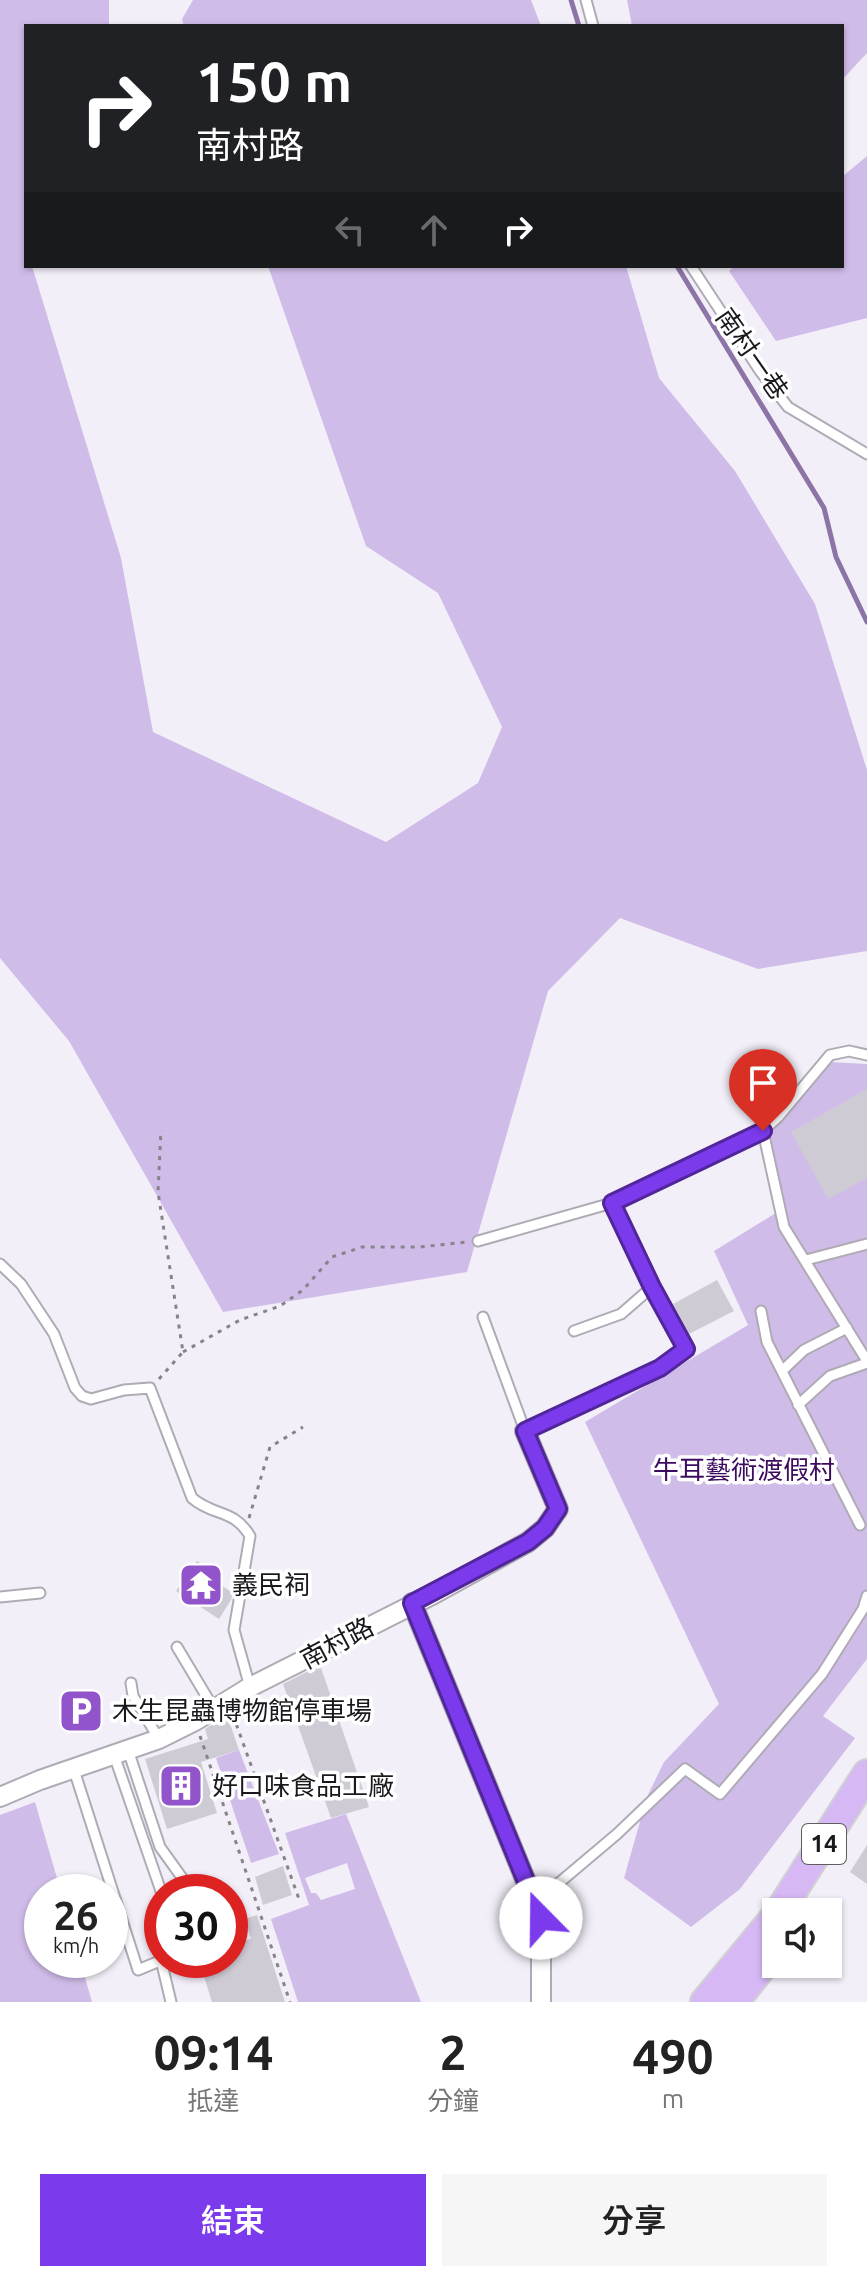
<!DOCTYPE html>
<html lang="zh-TW">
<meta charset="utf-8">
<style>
body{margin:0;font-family:Ubuntu,"Noto Sans TC",sans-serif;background:#f6f6f6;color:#222;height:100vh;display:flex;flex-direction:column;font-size:30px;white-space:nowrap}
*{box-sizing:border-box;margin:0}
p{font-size:26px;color:#767676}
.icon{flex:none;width:44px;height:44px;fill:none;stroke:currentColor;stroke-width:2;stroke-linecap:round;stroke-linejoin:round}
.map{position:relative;height:2002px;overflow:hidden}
.panel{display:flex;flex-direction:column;background:#fff;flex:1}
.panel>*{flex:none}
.hud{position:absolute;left:24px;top:24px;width:820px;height:244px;border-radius:0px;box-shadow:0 2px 6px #0004;background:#202124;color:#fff;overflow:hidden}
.controls{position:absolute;left:762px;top:1898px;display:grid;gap:16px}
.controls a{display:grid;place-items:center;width:80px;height:80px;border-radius:0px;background:#fff;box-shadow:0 2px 6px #0004;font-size:40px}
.speed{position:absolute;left:24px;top:1874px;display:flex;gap:16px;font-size:40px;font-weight:700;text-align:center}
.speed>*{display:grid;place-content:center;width:104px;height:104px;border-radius:50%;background:#fff;box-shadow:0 2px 6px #0004;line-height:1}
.speed small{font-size:20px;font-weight:400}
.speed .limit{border:12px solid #d22;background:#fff;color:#111}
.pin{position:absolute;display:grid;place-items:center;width:68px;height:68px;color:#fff;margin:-82px -34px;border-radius:50% 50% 50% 0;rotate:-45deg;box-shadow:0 0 8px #0007}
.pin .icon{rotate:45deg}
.me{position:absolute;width:88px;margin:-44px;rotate:338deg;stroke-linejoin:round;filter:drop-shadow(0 0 6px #0008)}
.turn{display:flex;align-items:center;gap:28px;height:168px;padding:0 40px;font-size:36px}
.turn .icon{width:104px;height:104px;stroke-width:2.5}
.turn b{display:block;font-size:56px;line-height:68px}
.lanes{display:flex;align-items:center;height:76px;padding:0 40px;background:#0003;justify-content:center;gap:40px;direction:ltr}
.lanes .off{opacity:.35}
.eta{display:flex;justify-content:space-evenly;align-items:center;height:136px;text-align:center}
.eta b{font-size:48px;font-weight:600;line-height:56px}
.button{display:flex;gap:16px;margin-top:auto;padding:16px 40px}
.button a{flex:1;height:92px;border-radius:0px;background:#7c3aed;color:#fff;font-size:32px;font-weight:600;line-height:92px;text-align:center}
.button a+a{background:#f6f6f6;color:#222}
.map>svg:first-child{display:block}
</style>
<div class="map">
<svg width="867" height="2002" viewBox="0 0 867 2002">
<rect width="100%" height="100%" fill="#f3eff9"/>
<path fill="#d0bce9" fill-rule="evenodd" d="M0,0H109V26H26V266H32L121,558L153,732L386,842L478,783L502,727L438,593L366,546L268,266H626L659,378L735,471L815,604L867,770V951L758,969L620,918L548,991L467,1272L223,1312L69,1041L0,958Z
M193,0H531L541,26H184L182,19Z
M627,0H867V53L842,80V26H632Z
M867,156V318L776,341L729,271L734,266H842V177Z
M829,1062L867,1064V1659L823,1716L855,1738L740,1889L691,1927L624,1878L647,1797L664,1762L719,1704L585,1422L748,1325L714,1251L784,1208L769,1136Z
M239,1750L279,1854L251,1863L216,1758Z
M35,1802L61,1892H42V1960H80L92,2002H0V1815Z
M346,1814L421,2002H298L271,1919L309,1905L285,1833ZM347,1863L355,1889L321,1900L316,1893H311L305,1878Z"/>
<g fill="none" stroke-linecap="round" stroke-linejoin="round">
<path stroke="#8c74a7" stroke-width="5" d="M571,0L579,26
M677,266L824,508L836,557L867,622"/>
</g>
<path fill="#cfcbd5" d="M867,1089V1178L828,1199L791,1132Z
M717,1280L734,1311L689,1334L673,1304Z
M197,1561L217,1574L213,1580L233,1593L231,1600L219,1619L176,1591Z
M320,1665L369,1807L331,1818L283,1684Z
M227,1715L239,1750L201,1762L217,1813L167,1829L145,1759L208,1739L205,1729Z
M867,1845V1884L850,1872Z
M283,1866L292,1895L263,1905L255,1877Z
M257,1915L285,2002H212L201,1967L220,1960H230V1945L251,1939L245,1919Z"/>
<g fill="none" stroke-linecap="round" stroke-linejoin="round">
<g stroke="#afabb5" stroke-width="13">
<path id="lane" d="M586,0L593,26
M691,266L760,371L788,407L867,454
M763,1131L784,1227L867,1361
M478,1241L612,1203L701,1161L763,1131L778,1117L830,1055L849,1051L867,1055
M806,1260L867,1244
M0,1264L21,1284L54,1334L75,1388L82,1396L91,1399L124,1390L150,1388L192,1498C214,1517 233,1508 250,1536L234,1630L250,1687
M761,1311L767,1342L860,1525
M483,1317L525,1431L660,1368L686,1349L652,1287L612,1203
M574,1331L621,1314L652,1287
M783,1370L804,1350L847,1328
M798,1405L830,1376L867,1363
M0,1597L40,1593
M177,1647L214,1709
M131,1683L133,1696L159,1739
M128,1750L160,1847L188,1886
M114,1755L162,1894
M74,1770L138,1970L162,1960
M542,1915L547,1893L617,1834L685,1769L720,1794L822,1674L863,1609L867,1596
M161,1960L171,2002"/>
</g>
<g stroke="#afabb5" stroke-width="22">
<path id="street" d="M412,1603L541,1918V2002
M0,1797L40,1780L159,1739L195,1721L250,1687L430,1596L528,1542L545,1528L558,1509L525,1431"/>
</g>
<g stroke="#d1d1d2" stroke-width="32">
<path id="primary" d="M779,1912L867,1774
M705,2002L776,1916
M734,2002L776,1949"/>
</g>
<path stroke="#86838a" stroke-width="3" stroke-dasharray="4 6" stroke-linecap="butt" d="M183,1352L240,1320L280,1306L303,1290L332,1257L362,1247H420L467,1242
M159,1379L183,1352L158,1192L161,1130
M249,1518L270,1447L303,1427
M233,1715L299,1899
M200,1736L290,2002"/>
<use href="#lane" stroke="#fff" stroke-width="9"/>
<use href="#street" stroke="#fff" stroke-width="18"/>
<use href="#primary" stroke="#d6b8f4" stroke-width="28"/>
</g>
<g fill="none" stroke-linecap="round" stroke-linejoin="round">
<g stroke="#51269a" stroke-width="20">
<path id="route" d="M541,1918L412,1603L528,1542L545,1528L558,1509L525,1431L660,1368L686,1349L652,1287L612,1203L763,1131"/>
</g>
<use href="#route" stroke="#7c3aed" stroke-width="14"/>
</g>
<defs>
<g id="temple-square" transform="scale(2.3)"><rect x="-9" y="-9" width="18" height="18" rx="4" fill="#9254ca" stroke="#fff"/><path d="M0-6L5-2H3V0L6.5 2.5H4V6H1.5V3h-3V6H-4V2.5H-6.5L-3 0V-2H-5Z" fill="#fff"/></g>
<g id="parking-square" transform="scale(2.3)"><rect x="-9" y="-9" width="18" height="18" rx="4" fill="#9254ca" stroke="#fff"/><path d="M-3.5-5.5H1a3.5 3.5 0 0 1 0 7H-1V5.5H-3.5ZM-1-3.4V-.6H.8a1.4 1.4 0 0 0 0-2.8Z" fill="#fff"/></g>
<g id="building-square" transform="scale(2.3)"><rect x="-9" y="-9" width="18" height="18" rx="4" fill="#9254ca" stroke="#fff"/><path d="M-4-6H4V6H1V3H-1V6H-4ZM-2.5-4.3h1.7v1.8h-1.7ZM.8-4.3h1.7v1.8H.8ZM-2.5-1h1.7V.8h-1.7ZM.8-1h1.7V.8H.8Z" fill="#fff"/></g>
</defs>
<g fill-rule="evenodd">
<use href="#temple-square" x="201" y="1585"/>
<use href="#parking-square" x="81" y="1711"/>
<use href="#building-square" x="181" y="1786"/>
</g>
<g text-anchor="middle" stroke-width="7" stroke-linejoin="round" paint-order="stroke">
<rect fill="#fff" stroke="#5f5d60" stroke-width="2" x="802" y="1824" width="44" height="40" rx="6"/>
<g font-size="24" font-weight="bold" fill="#1a181c">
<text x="824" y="1852">14</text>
</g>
<g font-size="26" fill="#1a181c" stroke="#fff">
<text transform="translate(752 354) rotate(55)" y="9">南村一巷</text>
<text transform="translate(337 1643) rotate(-28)" y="9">南村路</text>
</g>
<g font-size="26" fill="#3c0a5f" stroke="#fff">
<text x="744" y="1479">牛耳藝術渡假村</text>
</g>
<g font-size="26" fill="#1a181c" stroke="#fff" text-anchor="start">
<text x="232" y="1594">義民祠</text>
<text x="112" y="1720">木生昆蟲博物館停車場</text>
<text x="212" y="1795">好口味食品工廠</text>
</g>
</g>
</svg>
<div class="controls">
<a><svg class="icon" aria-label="sound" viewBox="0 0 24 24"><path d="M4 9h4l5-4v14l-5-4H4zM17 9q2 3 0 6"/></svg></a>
</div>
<div class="speed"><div>26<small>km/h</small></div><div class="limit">30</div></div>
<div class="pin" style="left:763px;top:1131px;background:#d93025"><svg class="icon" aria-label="arrive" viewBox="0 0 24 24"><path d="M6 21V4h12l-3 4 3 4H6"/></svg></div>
<svg class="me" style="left:541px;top:1918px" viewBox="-20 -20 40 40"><circle r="19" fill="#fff"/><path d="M0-13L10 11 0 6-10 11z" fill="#7c3aed"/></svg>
<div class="hud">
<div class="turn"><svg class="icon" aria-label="right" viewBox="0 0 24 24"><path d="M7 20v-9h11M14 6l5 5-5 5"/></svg><div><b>150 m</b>南村路</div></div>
<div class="lanes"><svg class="icon off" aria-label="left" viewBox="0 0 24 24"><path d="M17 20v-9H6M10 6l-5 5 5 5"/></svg><svg class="icon off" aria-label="ahead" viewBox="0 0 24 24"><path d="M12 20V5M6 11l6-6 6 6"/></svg><svg class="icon" aria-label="right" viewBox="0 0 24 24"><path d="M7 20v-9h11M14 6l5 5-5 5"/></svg></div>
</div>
</div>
<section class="panel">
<div class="eta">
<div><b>09:14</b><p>抵達</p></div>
<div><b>2</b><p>分鐘</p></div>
<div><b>490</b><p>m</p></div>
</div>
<div class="button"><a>結束</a><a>分享</a></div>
</section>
